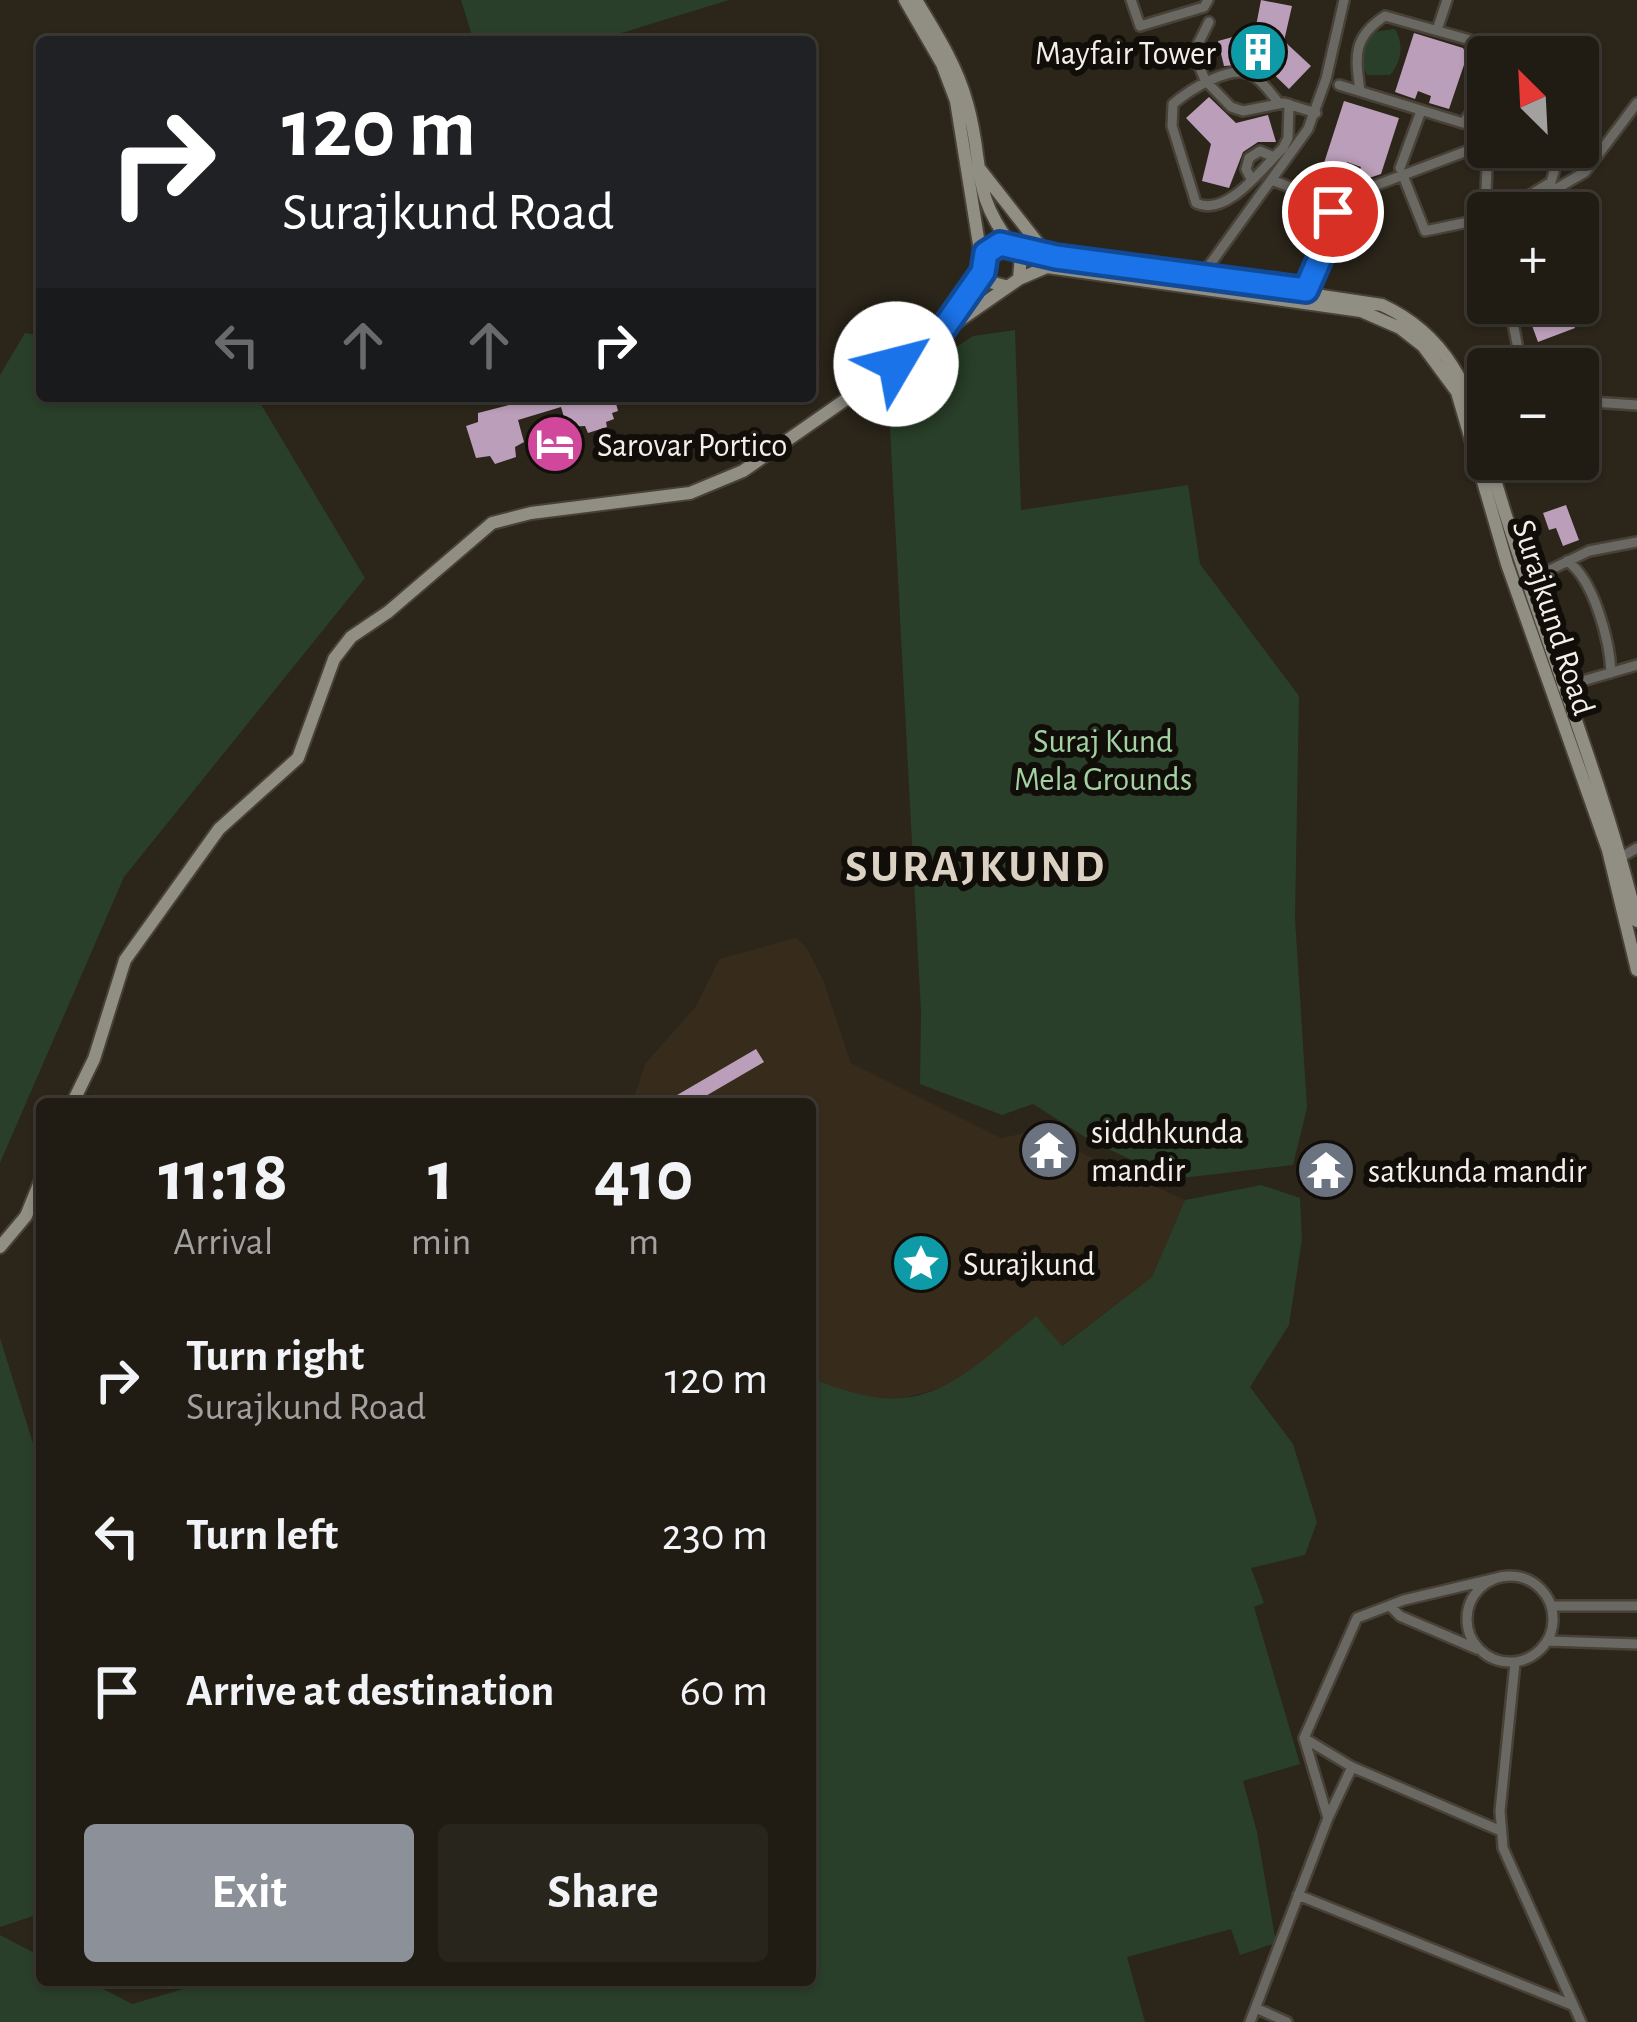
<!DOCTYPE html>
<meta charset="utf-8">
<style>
body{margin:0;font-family:"Alegreya Sans",sans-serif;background:#28251d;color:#f1f3f6;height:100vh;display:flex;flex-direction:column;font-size:45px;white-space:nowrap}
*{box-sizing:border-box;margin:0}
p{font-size:39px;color:#a2a1a0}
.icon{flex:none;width:66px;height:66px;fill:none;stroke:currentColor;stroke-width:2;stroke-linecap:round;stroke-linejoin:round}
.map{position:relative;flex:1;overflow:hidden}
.panel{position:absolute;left:36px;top:1098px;width:780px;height:888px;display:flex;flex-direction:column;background:#201c14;border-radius:12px;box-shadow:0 3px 9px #0004,0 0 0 3px #3d3a34}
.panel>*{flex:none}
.banner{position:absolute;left:36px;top:36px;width:780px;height:366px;border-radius:12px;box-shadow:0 3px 9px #0004,0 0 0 3px #3d3a34;background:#202124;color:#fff;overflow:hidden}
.needle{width:78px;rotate:336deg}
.tools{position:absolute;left:1467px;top:36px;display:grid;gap:24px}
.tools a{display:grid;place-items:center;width:132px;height:132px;border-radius:12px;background:#201c14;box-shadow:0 3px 9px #0004,0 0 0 3px #3d3a34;font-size:60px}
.pin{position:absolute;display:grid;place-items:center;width:102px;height:102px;color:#fff;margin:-51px;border:6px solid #fff;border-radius:50%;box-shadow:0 3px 12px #0007}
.me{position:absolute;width:132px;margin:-66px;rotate:53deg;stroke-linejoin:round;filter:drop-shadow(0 0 9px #0008)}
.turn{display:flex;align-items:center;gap:42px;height:252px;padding:0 48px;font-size:54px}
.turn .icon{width:156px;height:156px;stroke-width:2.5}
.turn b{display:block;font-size:84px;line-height:102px}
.lanes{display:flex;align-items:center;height:114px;padding:0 48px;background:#0003;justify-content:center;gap:60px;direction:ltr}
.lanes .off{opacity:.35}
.eta{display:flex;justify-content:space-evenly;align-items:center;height:204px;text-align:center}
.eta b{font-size:72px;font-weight:600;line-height:84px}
.primary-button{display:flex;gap:24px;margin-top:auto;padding:24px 48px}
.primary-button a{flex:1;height:138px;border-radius:12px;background:#8c9099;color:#fff;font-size:48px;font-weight:600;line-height:138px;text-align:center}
.primary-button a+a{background:#28251d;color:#f1f3f6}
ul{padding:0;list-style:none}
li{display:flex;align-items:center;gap:36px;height:156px;padding:0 48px}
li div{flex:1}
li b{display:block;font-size:45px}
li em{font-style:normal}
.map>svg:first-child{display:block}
</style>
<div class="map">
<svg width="1637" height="2022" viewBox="0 0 1637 2022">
<rect width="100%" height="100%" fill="#2b251a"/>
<path fill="#372c1c" d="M796,938L806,947L824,982L851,1063L1001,1138L1034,1131L1185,1200L1152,1277L1061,1346L1035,1317L956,1384L900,1399L855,1398L810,1377V1104H632L645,1064L696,1006L719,959Z"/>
<path fill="#293f29" d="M461,0H729L592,42H474Z
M1395,29C1404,44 1402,61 1390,75H1367L1357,53L1372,32Z
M1015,330L1021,510L1188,485L1200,564L1299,696L1295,918L1307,1108L1293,1165L1173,1179L1093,1142L1033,1104L1002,1115L920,1084L921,1012L888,391L973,336Z
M25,333L42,336V396H256L365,578L124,877L0,1163V375Z
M1261,1185L1300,1198L1302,1239L1289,1325L1250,1387L1293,1444L1317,1522L1305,1555L1251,1568L1264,1603L1254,1607L1300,1764L1243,1781L1257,1832L1276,1943L1240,1955L1231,1929L1127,1957L1145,2022H0V1935L42,1957V1980H86L132,2004L187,1988L185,1980H810V1377C919,1426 954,1385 1036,1316L1062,1346L1152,1277L1185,1200Z
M0,1338L42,1472V1913L0,1927Z"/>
<path fill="#bb9eba" d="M1261,0L1292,6L1284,41L1311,66L1289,89L1262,63L1224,66L1218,41L1255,31Z
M1414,33L1463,48L1467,56L1449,109L1429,103L1431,96L1418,91L1415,99L1395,92Z
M1209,97L1236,123L1268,115L1276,142H1258L1243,152L1229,188L1202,181L1211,144L1186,118Z
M1344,101L1399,118L1381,174L1369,178L1358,175L1361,167L1347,162L1345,170L1324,163Z
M1541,303H1566L1575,328L1538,342L1526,309Z
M510,396H614L618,411L612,413L614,419L606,422L607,427L588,433L585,426L567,427L561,407L518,420L524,442L515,447L516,457L495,464L490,456L476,458L466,426L478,422V413L513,404Z
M1566,505L1579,540L1563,546L1556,528L1549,530L1543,513Z
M756,1049L764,1062L692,1104H675L672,1098Z"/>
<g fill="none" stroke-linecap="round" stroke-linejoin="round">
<g stroke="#474137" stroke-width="14">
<path id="street" d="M1131,0L1140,26L1204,7L1208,0
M1209,22L1196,48L1198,63L1205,80L1231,107L1243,111L1284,103L1316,113
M1437,30L1447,0
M1339,85L1463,123C1482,102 1483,64 1470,40L1385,16C1353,37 1355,55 1360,91
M1279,103C1271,94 1262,80 1252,75C1231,63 1188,91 1173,104L1172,126L1196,203C1227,218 1263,167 1283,148L1288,138L1289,104
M1487,143C1489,169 1483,191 1488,216
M1400,168L1421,111
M1404,178L1425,231L1488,218
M1251,179L1246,169L1249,158L1260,151L1274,157
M1272,180L1320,199L1345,197L1488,143
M1501,213L1551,182L1554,172L1547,147
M1515,213L1585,172L1637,103
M1198,281L1308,129L1326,79L1344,0
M1306,290L1331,235L1333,212
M1509,303L1522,369
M1578,401L1637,405
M1567,561C1594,579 1610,642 1611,673
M1525,582L1589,551L1637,542
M1562,687L1637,665
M1616,860L1637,848
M1467 1619a43 43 0 1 1 86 0a43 43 0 1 1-86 0Z
M1501,1577L1404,1600L1357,1618L1304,1738L1352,1767L1501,1831
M1552,1606H1637
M1391,1607L1400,1616L1477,1649
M1548,1641L1637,1644
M1515,1663L1500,1811L1503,1848L1581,2022
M1304,1738L1328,1818
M1298,1895L1572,2005
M1256,2008L1287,2022
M1250,2022L1328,1818L1352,1767"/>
</g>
<g stroke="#474137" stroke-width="16">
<path id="secondary" d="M905,0L942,64L956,101L982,263
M916,0C936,33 957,66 967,103C985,165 969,190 1012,246
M979,168L1048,256
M1017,250L1382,305C1447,335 1470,389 1488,454
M1019,279L1047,267L1361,311L1400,328L1423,346L1457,392L1507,564L1608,850L1637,970
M949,322L983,272
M1489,459C1533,615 1599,764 1637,921
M72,1104L94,1059L125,960L219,829L298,758L334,659L351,637L388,612L492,523L531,513L690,493L743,471L1019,279L1021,255L1013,247L999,245L986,253L982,264L990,282L1005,286
M0,1247L26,1216L42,1177"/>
</g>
<use href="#street" stroke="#6a6862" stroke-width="9"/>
<use href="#secondary" stroke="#918e84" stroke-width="12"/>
</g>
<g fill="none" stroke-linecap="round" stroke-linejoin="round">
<g stroke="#114b97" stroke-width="30">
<path id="route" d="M896,364L941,332L983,272L986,253L1000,244L1056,257L1306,290L1330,235L1333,212"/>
</g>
<use href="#route" stroke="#1a73e8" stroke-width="21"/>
</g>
<defs>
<g id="building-disc" transform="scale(3)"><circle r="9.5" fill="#0f9aa8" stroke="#110e09"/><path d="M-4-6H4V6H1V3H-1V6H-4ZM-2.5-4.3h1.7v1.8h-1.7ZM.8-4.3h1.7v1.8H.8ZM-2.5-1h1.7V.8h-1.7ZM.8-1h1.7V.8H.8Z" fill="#fff"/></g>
<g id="hotel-disc" transform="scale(3)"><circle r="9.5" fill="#d1479c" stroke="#110e09"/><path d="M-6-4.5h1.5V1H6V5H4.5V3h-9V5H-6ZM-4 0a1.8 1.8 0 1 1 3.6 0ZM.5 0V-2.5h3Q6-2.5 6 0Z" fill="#fff"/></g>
<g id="temple-disc" transform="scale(3)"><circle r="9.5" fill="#6b7280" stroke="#110e09"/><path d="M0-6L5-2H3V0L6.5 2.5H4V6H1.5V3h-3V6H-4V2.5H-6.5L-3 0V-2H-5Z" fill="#fff"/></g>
<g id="sight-disc" transform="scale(3)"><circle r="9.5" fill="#0f9aa8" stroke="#110e09"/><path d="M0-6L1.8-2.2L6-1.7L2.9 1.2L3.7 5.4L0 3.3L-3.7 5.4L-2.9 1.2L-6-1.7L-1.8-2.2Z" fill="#fff"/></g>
</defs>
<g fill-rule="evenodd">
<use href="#building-disc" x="1258" y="52"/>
<use href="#hotel-disc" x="555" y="444"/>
<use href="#temple-disc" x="1049" y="1150"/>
<use href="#temple-disc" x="1326" y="1170"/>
<use href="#sight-disc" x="921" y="1263"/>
</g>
<g text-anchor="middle" stroke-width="12" stroke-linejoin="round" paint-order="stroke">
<g font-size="33" fill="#f4efe8" stroke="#110e09" text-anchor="start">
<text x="1216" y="64" text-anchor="end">Mayfair Tower</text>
<text x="597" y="456">Sarovar Portico</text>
<text x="1091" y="1143">siddhkunda<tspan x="1091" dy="38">mandir</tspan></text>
<text x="1368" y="1182">satkunda mandir</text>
<text x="963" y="1275">Surajkund</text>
</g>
<g font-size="33" fill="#f4efe8" stroke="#110e09">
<text transform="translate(1555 617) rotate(72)" y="12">Surajkund Road</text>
</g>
<g font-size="33" fill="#a3d1a2" stroke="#110e09">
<text x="1103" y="752">Suraj Kund<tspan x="1103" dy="38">Mela Grounds</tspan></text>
</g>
<g font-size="45" font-weight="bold" letter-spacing="3" fill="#dbd2c4" stroke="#110e09">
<text x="976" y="881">SURAJKUND</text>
</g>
</g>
</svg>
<div class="tools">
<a><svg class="needle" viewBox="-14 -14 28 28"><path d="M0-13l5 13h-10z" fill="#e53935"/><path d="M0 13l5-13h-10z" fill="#a2a1a0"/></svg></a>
<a>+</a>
<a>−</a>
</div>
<div class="pin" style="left:1333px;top:212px;background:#d93025"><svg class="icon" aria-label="arrive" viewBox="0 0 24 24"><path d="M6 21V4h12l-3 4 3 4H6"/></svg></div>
<svg class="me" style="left:896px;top:364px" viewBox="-20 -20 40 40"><circle r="19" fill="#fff"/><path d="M0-13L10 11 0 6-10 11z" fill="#1a73e8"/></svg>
<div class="banner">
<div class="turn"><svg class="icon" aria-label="right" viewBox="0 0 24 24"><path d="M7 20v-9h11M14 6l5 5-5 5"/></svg><div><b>120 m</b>Surajkund Road</div></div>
<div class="lanes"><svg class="icon off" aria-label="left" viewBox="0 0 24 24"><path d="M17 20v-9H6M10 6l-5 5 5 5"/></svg><svg class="icon off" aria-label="ahead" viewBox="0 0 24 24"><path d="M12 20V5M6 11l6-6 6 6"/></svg><svg class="icon off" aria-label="ahead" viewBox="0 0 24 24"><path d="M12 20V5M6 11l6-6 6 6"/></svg><svg class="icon" aria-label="right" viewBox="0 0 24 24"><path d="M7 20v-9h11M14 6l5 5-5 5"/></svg></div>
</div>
<section class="panel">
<div class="eta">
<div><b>11:18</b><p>Arrival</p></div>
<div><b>1</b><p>min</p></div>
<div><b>410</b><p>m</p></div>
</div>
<ul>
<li><svg class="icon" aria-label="right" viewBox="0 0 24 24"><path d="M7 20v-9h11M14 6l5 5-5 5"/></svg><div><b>Turn right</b><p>Surajkund Road</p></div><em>120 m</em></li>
<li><svg class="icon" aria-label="left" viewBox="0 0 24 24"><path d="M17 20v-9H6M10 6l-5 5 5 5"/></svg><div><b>Turn left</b></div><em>230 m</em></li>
<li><svg class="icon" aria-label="arrive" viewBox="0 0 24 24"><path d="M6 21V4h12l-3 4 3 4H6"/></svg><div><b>Arrive at destination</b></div><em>60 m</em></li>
</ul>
<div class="primary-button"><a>Exit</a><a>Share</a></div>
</section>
</div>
